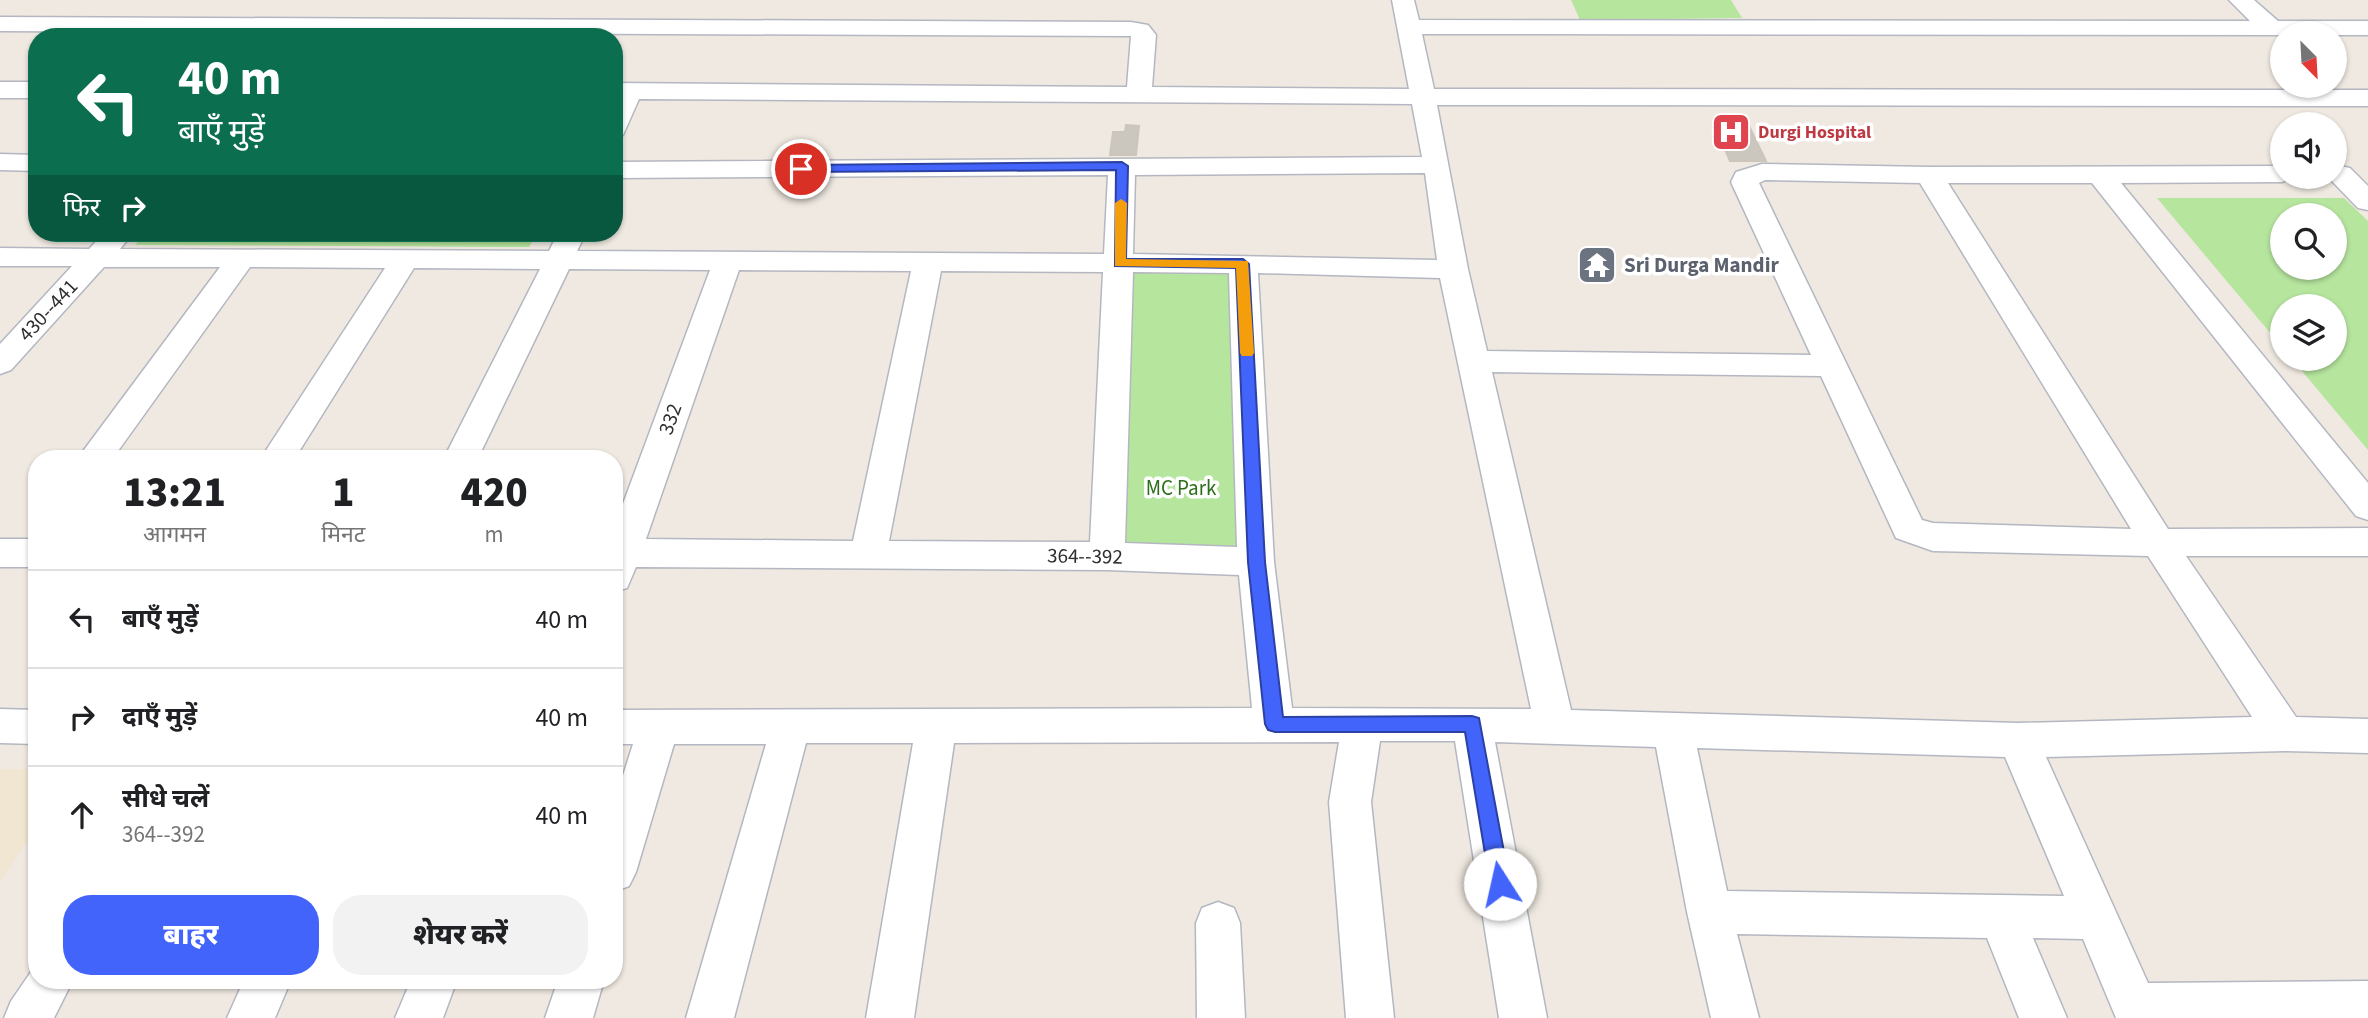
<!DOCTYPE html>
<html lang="hi">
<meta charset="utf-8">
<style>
body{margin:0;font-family:"Source Sans 3","Noto Sans Devanagari",sans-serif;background:#f2f2f2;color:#202124;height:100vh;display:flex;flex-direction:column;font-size:26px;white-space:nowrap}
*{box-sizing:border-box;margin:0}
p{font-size:23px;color:#757577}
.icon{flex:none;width:38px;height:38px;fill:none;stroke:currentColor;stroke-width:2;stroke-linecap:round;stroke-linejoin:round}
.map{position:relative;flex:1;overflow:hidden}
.panel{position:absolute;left:28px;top:450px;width:595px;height:539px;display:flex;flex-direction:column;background:#fff;border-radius:28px;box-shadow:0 2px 5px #0004}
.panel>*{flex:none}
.banner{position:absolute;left:28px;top:28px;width:595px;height:214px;border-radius:28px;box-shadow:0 2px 5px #0004;background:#0b6e4f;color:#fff;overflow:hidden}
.needle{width:46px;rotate:156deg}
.controls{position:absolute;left:2270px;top:21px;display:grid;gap:14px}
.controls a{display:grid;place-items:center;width:77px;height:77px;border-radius:50%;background:#fff;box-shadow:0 2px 5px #0004;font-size:35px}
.pin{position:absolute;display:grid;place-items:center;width:60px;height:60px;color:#fff;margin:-30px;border:4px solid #fff;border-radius:50%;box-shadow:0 2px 7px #0007}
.me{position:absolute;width:77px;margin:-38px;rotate:350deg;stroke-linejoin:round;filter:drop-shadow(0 0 5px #0008)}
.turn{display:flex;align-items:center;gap:24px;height:147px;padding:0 35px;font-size:32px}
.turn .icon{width:91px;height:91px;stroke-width:2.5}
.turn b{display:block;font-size:49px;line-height:60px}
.then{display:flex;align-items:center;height:66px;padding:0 35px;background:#0003;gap:14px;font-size:26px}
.eta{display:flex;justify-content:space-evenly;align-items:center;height:119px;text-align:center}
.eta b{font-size:42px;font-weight:800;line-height:49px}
.cta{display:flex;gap:14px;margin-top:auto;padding:14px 35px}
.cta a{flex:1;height:80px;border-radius:28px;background:#4264fb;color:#fff;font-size:28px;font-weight:800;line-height:80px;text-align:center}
.cta a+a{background:#f2f2f2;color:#202124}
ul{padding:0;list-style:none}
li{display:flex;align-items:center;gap:21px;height:98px;padding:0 35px;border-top:2px solid #e0e0e0}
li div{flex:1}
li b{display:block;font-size:26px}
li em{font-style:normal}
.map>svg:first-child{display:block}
</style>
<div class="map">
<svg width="2368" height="1018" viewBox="0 0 2368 1018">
<rect width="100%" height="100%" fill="#efe9e1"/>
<path fill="#f0e6d1" d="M0,769H37V825L0,883Z"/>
<path fill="#b6e59e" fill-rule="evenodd" d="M1571,0H1731L1742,18L1580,20Z
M2157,198H2344L2368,221V450L2292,359H2334V306H2282V347ZM2282,215H2334V268H2282Z
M146,233H537L529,247L135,245Z
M1129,270L1232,274L1241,548L1119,547Z"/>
<path fill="#cbc7bf" stroke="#cbc5ba" stroke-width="2" d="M1126,125L1139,126L1136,155H1110L1113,132H1125Z
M1715,126H1749L1766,161H1730Z"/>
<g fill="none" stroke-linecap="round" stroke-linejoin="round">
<g stroke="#b4b7c1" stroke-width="3">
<path id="minor" d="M1392,0H1414L1419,20L2250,21L2229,0H2254L2278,21H2368V35L1422,34L1434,89L2368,90V106L1437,105L1468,269L1487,351L1811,355L1731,182L1736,172L1762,164L1929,167L2282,166V177H2294L2282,182L2121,183L2368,483V520L2356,516L2092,183H1948L2168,529L2368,528V556H2186L2296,717L2368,719V753L2285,751L2046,757L2148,983L2368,981V1018H2116L2083,939L2033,938L2067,1018H2019L1987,938L1737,934L1759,1018H1711L1687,912L1656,747L1495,742L1547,1018H1499L1455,741H1380L1371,802L1394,1018H1346L1329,802L1339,742L954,743L914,1018H866L913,743H806L734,1018H686L766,744H674L636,872L629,886L614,892V804L633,744H614V710L1252,708L1239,575L1107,570L636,567L627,588L614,592V528L710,270L569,269L478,458H444L540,269L414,268L295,458H261L385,268L250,267L113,458H78L220,267H104L11,370L0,374V344L72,266H0V248L89,249L104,233H133L120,249L549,251L558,233H586L577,251L1104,254L1108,175L614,178V162L1422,157L1412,104L639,99L623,135L614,137V83L1127,87L1131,36L0,31V17L1131,22L1148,25L1156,35L1152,87L1409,89ZM1425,173L1437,260L1133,254L1135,175ZM1765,180L1920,183L2131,529L1933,523L1922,520L1759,183ZM739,270L911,271L853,541L646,539ZM941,271L1103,272L1090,542L889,541ZM1133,272L1229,273L1237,547L1125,543ZM1258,273L1440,278L1531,709L1292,708L1274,562ZM1492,372L1821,376L1896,538L1933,551L2148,556L2252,717L2018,723L1571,710ZM1697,748L2005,757L2064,896L1727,891Z
M0,82H37V98H0Z
M0,154L37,155V171L0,170Z
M2340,166L2350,168L2368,186V210L2358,208L2328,177H2334V167Z
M0,539H37V567H0Z
M0,709L37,710V744L0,743Z
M1218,902L1234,908L1240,923L1245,1018H1197L1196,923L1202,908Z
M37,963V980H73L54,1018H4L11,1001Z
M244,980H291L275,1018H227Z
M411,980H457L443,1018H395Z
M558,980H604L593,1018H545Z"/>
</g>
<use href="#minor" fill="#fff" fill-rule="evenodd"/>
</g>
<path fill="#4264fb" stroke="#2b41a3" stroke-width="2" d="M1122,162L1128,166L1126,259H1243L1249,264L1265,562L1283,717L1472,716L1479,718L1510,884L1507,891L1500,894L1493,891L1490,884L1465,732H1275L1268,730L1265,724L1248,562L1236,268L1115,266L1116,170L801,172L795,169L801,165Z"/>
<path fill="#f59e0b" d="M1121,199L1127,203L1126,259L1248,261L1254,353L1252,356H1242L1240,353L1236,268L1115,266V203Z"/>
<defs>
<g id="hospital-square" transform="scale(2.0125)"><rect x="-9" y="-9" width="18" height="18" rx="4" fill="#e0444e" stroke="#fff"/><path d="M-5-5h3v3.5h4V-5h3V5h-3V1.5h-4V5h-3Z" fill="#fff"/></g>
<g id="temple-square" transform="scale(2.0125)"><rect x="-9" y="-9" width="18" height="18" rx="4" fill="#6b7280" stroke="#fff"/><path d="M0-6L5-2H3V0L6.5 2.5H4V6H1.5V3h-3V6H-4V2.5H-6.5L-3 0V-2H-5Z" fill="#fff"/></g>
</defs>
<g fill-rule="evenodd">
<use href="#hospital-square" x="1731" y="132"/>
<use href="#temple-square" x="1597" y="265"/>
</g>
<g text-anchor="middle" stroke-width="7" stroke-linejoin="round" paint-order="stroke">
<g font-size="18" font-weight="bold" fill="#be3a42" stroke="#fff" text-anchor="start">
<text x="1758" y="138">Durgi Hospital</text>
</g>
<g font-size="21" font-weight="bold" fill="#5b616d" stroke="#fff" text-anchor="start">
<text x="1624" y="272">Sri Durga Mandir</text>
</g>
<g font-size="21" fill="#2e2e2e" stroke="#fff">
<text transform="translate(48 310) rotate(-47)" y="7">430--441</text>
<text transform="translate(670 419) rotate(-70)" y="7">332</text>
<text transform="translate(1085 556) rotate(1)" y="7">364--392</text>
</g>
<g font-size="21" fill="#2c6e1b" stroke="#fff">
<text x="1181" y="495">MC Park</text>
</g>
</g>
</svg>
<div class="controls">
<a><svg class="needle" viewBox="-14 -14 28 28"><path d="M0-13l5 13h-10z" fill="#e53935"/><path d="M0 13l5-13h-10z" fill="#757577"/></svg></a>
<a><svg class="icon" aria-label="sound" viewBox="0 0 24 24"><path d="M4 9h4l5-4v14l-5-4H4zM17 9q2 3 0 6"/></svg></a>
<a><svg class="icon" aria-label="search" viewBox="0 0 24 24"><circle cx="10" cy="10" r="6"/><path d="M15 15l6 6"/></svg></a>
<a><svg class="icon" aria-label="layers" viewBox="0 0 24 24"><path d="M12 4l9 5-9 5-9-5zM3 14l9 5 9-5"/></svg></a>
</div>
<div class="pin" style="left:801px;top:169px;background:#d93025"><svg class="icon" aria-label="arrive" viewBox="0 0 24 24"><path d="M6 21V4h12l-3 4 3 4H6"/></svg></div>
<svg class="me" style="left:1500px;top:884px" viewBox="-20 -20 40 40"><circle r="19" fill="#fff"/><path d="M0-13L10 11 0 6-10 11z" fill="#4264fb"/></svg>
<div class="banner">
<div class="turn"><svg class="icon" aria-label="left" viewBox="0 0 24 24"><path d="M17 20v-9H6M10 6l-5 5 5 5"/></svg><div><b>40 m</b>बाएँ मुड़ें</div></div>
<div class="then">फिर<svg class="icon" aria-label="right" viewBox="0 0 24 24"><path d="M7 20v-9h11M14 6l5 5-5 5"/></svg></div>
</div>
<section class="panel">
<div class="eta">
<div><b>13:21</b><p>आगमन</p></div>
<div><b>1</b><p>मिनट</p></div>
<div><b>420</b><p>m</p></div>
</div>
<ul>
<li><svg class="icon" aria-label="left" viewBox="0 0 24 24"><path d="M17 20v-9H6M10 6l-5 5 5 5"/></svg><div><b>बाएँ मुड़ें</b></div><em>40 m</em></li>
<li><svg class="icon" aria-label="right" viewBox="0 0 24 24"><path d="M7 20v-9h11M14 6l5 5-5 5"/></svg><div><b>दाएँ मुड़ें</b></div><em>40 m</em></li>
<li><svg class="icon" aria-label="ahead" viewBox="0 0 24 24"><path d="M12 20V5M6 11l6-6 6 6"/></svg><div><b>सीधे चलें</b><p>364--392</p></div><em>40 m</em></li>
</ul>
<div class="cta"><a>बाहर</a><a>शेयर करें</a></div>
</section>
</div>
